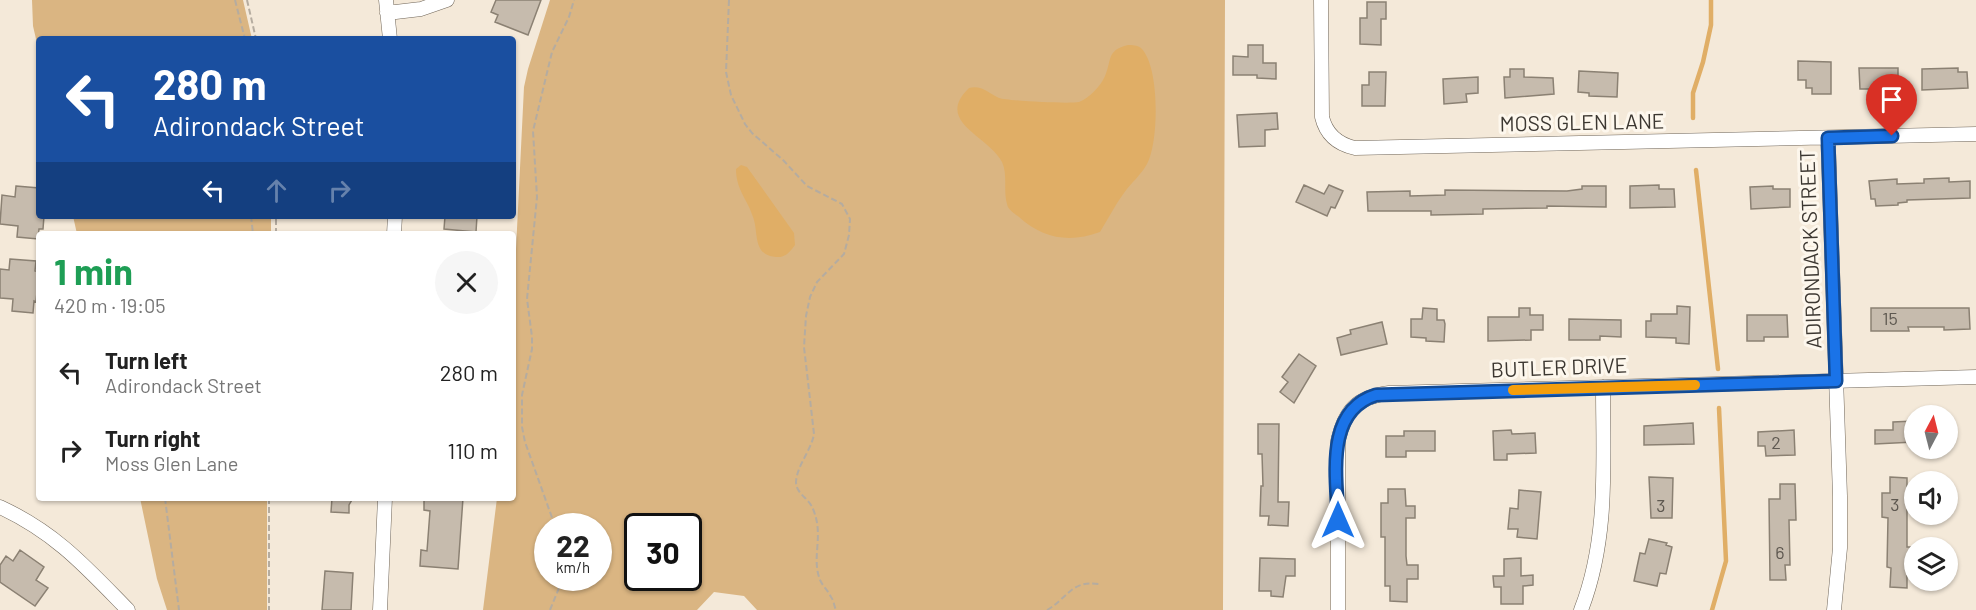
<!DOCTYPE html>
<meta charset="utf-8">
<style>
body{margin:0;font-family:Barlow,sans-serif;background:#f6f6f6;color:#222;height:100vh;display:flex;flex-direction:column;font-size:22px;white-space:nowrap}
*{box-sizing:border-box;margin:0}
p{font-size:20px;color:#767676}
.icon{flex:none;width:33px;height:33px;fill:none;stroke:currentColor;stroke-width:2;stroke-linecap:round;stroke-linejoin:round}
.map{position:relative;flex:1;overflow:hidden}
.side{position:absolute;left:36px;top:231px;width:480px;height:270px;display:flex;flex-direction:column;background:#fff;border-radius:6px;box-shadow:0 2px 4px #0004}
.side>*{flex:none}
.top-card{position:absolute;left:36px;top:36px;width:480px;height:183px;border-radius:6px;box-shadow:0 2px 4px #0004;background:#1a4fa0;color:#fff;overflow:hidden}
.needle{width:39px;rotate:7deg}
.fabs{position:absolute;left:1904px;top:405px;display:grid;gap:12px}
.fabs a{display:grid;place-items:center;width:54px;height:54px;border-radius:50%;background:#fff;box-shadow:0 2px 4px #0004;font-size:30px}
.speed{position:absolute;left:534px;top:513px;display:flex;gap:12px;font-size:30px;font-weight:700;text-align:center}
.speed>*{display:grid;place-content:center;width:78px;height:78px;border-radius:50%;background:#fff;box-shadow:0 2px 4px #0004;line-height:1}
.speed small{font-size:15px;font-weight:400}
.speed .limit{border:3px solid #111;border-radius:9px;background:#fff;color:#111}
.pin{position:absolute;display:grid;place-items:center;width:51px;height:51px;color:#fff;margin:-62px -26px;border-radius:50% 50% 50% 0;rotate:-45deg;box-shadow:0 0 6px #0007}
.pin .icon{rotate:45deg}
.me{position:absolute;width:66px;margin:-33px;rotate:0deg;stroke-linejoin:round;filter:drop-shadow(0 0 4px #0008)}
.turn{display:flex;align-items:center;gap:21px;height:126px;padding:0 18px;font-size:27px}
.turn .icon{width:78px;height:78px;stroke-width:2.5}
.turn b{display:block;font-size:42px;line-height:51px}
.lanes{display:flex;align-items:center;height:57px;padding:0 18px;background:#0003;justify-content:center;gap:30px;direction:ltr}
.lanes .off{opacity:.35}
.round{display:grid;place-items:center;flex:none;width:63px;height:63px;border-radius:32px;background:#f6f6f6}
.head{display:flex;align-items:center;justify-content:space-between;height:102px;padding:0 18px}
h1{font-size:36px;font-weight:700;line-height:45px;color:#1e9e55}
ul{padding:0;list-style:none}
li{display:flex;align-items:center;gap:18px;height:78px;padding:0 18px}
li div{flex:1}
li b{display:block;font-size:22px}
li em{font-style:normal}
.map>svg:first-child{display:block}
</style>
<div class="map">
<svg width="1976" height="610" viewBox="0 0 1976 610">
<rect width="100%" height="100%" fill="#f4e9d9"/>
<path fill="#dab582" fill-rule="evenodd" d="M32,0H243L252,39H39V52L33,26Z
M550,0H1225L1223,610H757L744,596L714,592L697,610H483L497,498H513V310L524,87L528,69ZM548,526H598V578H548ZM638,526H688V578H638Z
M73,216H271V234H77Z
M140,498H267V610H167L157,579Z"/>
<path fill="#e0ae66" d="M1128,45C1132,45 1137,45 1141,48C1160,66 1159,142 1147,164C1141,175 1131,183 1124,193C1115,205 1108,219 1100,232C1070,243 1043,239 1019,217C1014,213 1008,210 1007,204C1003,190 1008,175 1002,162C988,135 934,122 969,88C982,85 988,93 999,98C1008,101 1070,104 1079,102C1089,98 1101,86 1105,76C1112,61 1106,50 1128,45Z
M741,165L747,167L794,233L795,245C790,252 785,258 776,257C752,255 759,233 753,217C748,200 736,190 736,169Z"/>
<g fill="none" stroke-linecap="round" stroke-linejoin="round">
<path stroke="#e0ae66" stroke-width="4.5" d="M1693,118V93L1703,62L1711,25V0
M1696,170L1718,369
M1712,610L1726,561L1719,408"/>
</g>
<path fill="#c6bbad" stroke="#8b8173" stroke-width="1.5" d="M496,0H541L528,35L495,22L498,15L491,12Z
M1367,2H1386V19H1381V45L1360,44V18H1367Z
M1248,45H1263V63H1276V79L1257,78V75H1233V56L1248,57Z
M1798,61L1831,62V94H1812V88H1806V80H1798Z
M1859,68H1898V83H1883V89H1860Z
M1958,68V72H1967L1968,88L1922,90V69Z
M1510,69H1524V77L1553,78L1554,94L1505,98L1504,77H1510Z
M1579,71L1618,73L1617,97L1589,96V93L1578,92Z
M1369,72H1386L1385,106H1362V85H1369Z
M1478,77V93L1466,94L1467,102L1444,104L1443,79Z
M1277,113L1278,129L1265,130V146L1239,147L1237,115Z
M1949,178V182L1970,181V198L1907,200V202L1898,203V205L1876,206L1875,199H1871L1869,181L1897,179V184L1924,183V179Z
M1304,185L1324,194L1329,185L1343,191L1335,208L1331,207L1327,216L1296,202Z
M1659,185V189H1674L1675,207L1630,208V186Z
M16,186L39,188V216H44L43,229H39L38,239L17,237L18,226L0,224L2,195L15,197Z
M1582,186H1606V207L1547,206V208L1483,209V214L1431,215V211H1368L1367,192L1410,191V196L1445,195V190L1567,191L1582,189Z
M1773,186V189H1790V207L1751,209L1750,187Z
M445,216H477L476,232L444,229Z
M10,259L36,261L35,271L39,272L36,302L34,301L33,313L12,311L13,299L0,298V269L9,270Z
M1677,306L1690,307L1689,344L1676,343V338L1646,337V321H1651V314H1677Z
M1423,308L1437,309V320H1444L1445,324L1444,342L1426,341V338L1411,337V319H1422Z
M1519,308H1530V315H1543V330H1531V340L1488,341V317H1519Z
M1871,308H1969L1970,329L1944,330V327H1908L1909,331H1871Z
M1747,315H1787L1788,337H1764V341H1747Z
M1569,319L1621,320V337L1600,336V340H1569Z
M1382,322L1387,344L1341,355L1337,338L1351,334L1350,330Z
M1299,354L1316,366L1294,403L1280,392L1288,382L1282,377Z
M1914,421V442L1875,444V430H1893V422Z
M1693,423L1694,444L1644,445V426Z
M1258,424H1279L1278,502H1289L1288,526L1268,525L1269,516H1260L1261,486H1263L1262,454H1258Z
M1511,430L1512,434L1535,433L1536,453L1507,454V460H1494L1493,431Z
M1794,430L1795,455L1766,456L1765,446H1758V432Z
M1404,431H1435V451H1406V457H1386V436H1404Z
M1649,477L1673,478L1672,518H1651Z
M1890,477L1907,478V547H1912V560H1907V588L1890,587L1891,568L1887,567L1888,518L1882,517V493H1890Z
M1780,484H1795L1796,520H1789L1790,565H1785L1786,580H1770L1769,499H1780Z
M1388,489H1405L1406,506H1415V518H1406V556L1407,565H1418V579H1407V602L1390,601V586H1385V537H1381V503H1388Z
M1519,490L1541,492L1537,539L1517,537L1518,529H1508L1510,508L1518,509Z
M332,498H353L349,505V513L331,512Z
M424,498H463L458,569L420,566L421,550L427,551L430,511L424,510Z
M1649,539L1667,543L1666,545L1672,547L1666,574L1660,573L1657,586L1634,581L1640,553L1645,554Z
M20,550L44,567L36,580L48,588L35,606L0,582V565L6,556L13,561Z
M1260,558L1295,559V576H1286L1283,597L1271,596V591H1259Z
M1521,558V576L1533,575V585L1523,586V604H1501V587H1494L1493,576H1504V559Z
M325,571L353,573L351,610H322Z"/>
<g fill="none" stroke-linecap="round" stroke-linejoin="round">
<g stroke="#706659" stroke-width="15">
<path id="street" d="M386,0L390,39
M1321,0L1322,117C1326,134 1337,144 1355,148L1976,134
M387,13L421,9L447,0
M1828,138L1840,496V548L1834,610
M394,234L395,216
M0,507C56,533 86,567 128,610
M380,610L385,498
M1338,610V441C1345,410 1357,397 1389,393L1976,377
M1581,610C1609,538 1603,463 1603,387"/>
</g>
<path stroke="#b5aca0" stroke-width="2" stroke-dasharray="6 3" stroke-linecap="butt" d="M235,0L245,39
M247,0L256,39
M729,0L726,72L731,95L745,124L752,133L783,160L807,186L842,204L850,219L849,235L844,254L817,282L810,297L806,316L804,347L814,434C811,451 797,465 796,482C796,494 809,498 813,509C824,535 812,555 819,577C821,585 828,590 831,597C834,601 834,606 836,610
M251,216L253,234
M276,234V216
M165,498L179,610
M269,498V610
M555,526L525,442L522,427V395L532,349V337L527,299L537,197L533,131L552,52L569,17L574,0
M550,610L563,578
M1047,610C1068,598 1071,580 1099,584"/>
<use href="#street" stroke="#fff" stroke-width="14"/>
</g>
<g fill="none" stroke-linecap="round" stroke-linejoin="round">
<g stroke="#114b97" stroke-width="15">
<path id="route" d="M1338,520C1337,478 1324,411 1376,395L1836,381L1828,138L1892,136"/>
</g>
<use href="#route" stroke="#1a73e8" stroke-width="10"/>
<path stroke="#f59e0b" stroke-width="10" d="M1513,390L1695,385"/>
</g>
<g text-anchor="middle" stroke-width="6" stroke-linejoin="round" paint-order="stroke">
<g font-size="18" fill="#5e5850">
<text x="1890" y="325">15</text>
<text x="1776" y="449">2</text>
<text x="1895" y="511">3</text>
<text x="1661" y="512">3</text>
<text x="1780" y="559">6</text>
</g>
<g font-size="21" fill="#3c3731" stroke="#fdf7ed">
<text transform="translate(1582 123) rotate(-1)" y="7">MOSS GLEN LANE</text>
<text transform="translate(1811 249) rotate(-92)" y="7">ADIRONDACK STREET</text>
<text transform="translate(1559 368) rotate(-2)" y="7">BUTLER DRIVE</text>
</g>
</g>
</svg>
<div class="fabs">
<a><svg class="needle" viewBox="-14 -14 28 28"><path d="M0-13l5 13h-10z" fill="#e53935"/><path d="M0 13l5-13h-10z" fill="#767676"/></svg></a>
<a><svg class="icon" aria-label="sound" viewBox="0 0 24 24"><path d="M4 9h4l5-4v14l-5-4H4zM17 9q2 3 0 6"/></svg></a>
<a><svg class="icon" aria-label="layers" viewBox="0 0 24 24"><path d="M12 4l9 5-9 5-9-5zM3 14l9 5 9-5"/></svg></a>
</div>
<div class="speed"><div>22<small>km/h</small></div><div class="limit">30</div></div>
<div class="pin" style="left:1892px;top:136px;background:#d93025"><svg class="icon" aria-label="arrive" viewBox="0 0 24 24"><path d="M6 21V4h12l-3 4 3 4H6"/></svg></div>
<svg class="me" style="left:1338px;top:520px" viewBox="-20 -20 40 40"><path d="M0-17L14 15 0 8-14 15z" fill="#1a73e8" stroke="#fff" stroke-width="4"/></svg>
<div class="top-card">
<div class="turn"><svg class="icon" aria-label="left" viewBox="0 0 24 24"><path d="M17 20v-9H6M10 6l-5 5 5 5"/></svg><div><b>280 m</b>Adirondack Street</div></div>
<div class="lanes"><svg class="icon" aria-label="left" viewBox="0 0 24 24"><path d="M17 20v-9H6M10 6l-5 5 5 5"/></svg><svg class="icon off" aria-label="ahead" viewBox="0 0 24 24"><path d="M12 20V5M6 11l6-6 6 6"/></svg><svg class="icon off" aria-label="right" viewBox="0 0 24 24"><path d="M7 20v-9h11M14 6l5 5-5 5"/></svg></div>
</div>
<section class="side">
<div class="head"><div><h1>1 min</h1><p>420 m · 19:05</p></div><a class="round"><svg class="icon" aria-label="close" viewBox="0 0 24 24"><path d="M6 6l12 12M18 6L6 18"/></svg></a></div>
<ul>
<li><svg class="icon" aria-label="left" viewBox="0 0 24 24"><path d="M17 20v-9H6M10 6l-5 5 5 5"/></svg><div><b>Turn left</b><p>Adirondack Street</p></div><em>280 m</em></li>
<li><svg class="icon" aria-label="right" viewBox="0 0 24 24"><path d="M7 20v-9h11M14 6l5 5-5 5"/></svg><div><b>Turn right</b><p>Moss Glen Lane</p></div><em>110 m</em></li>
</ul>
</section>
</div>
